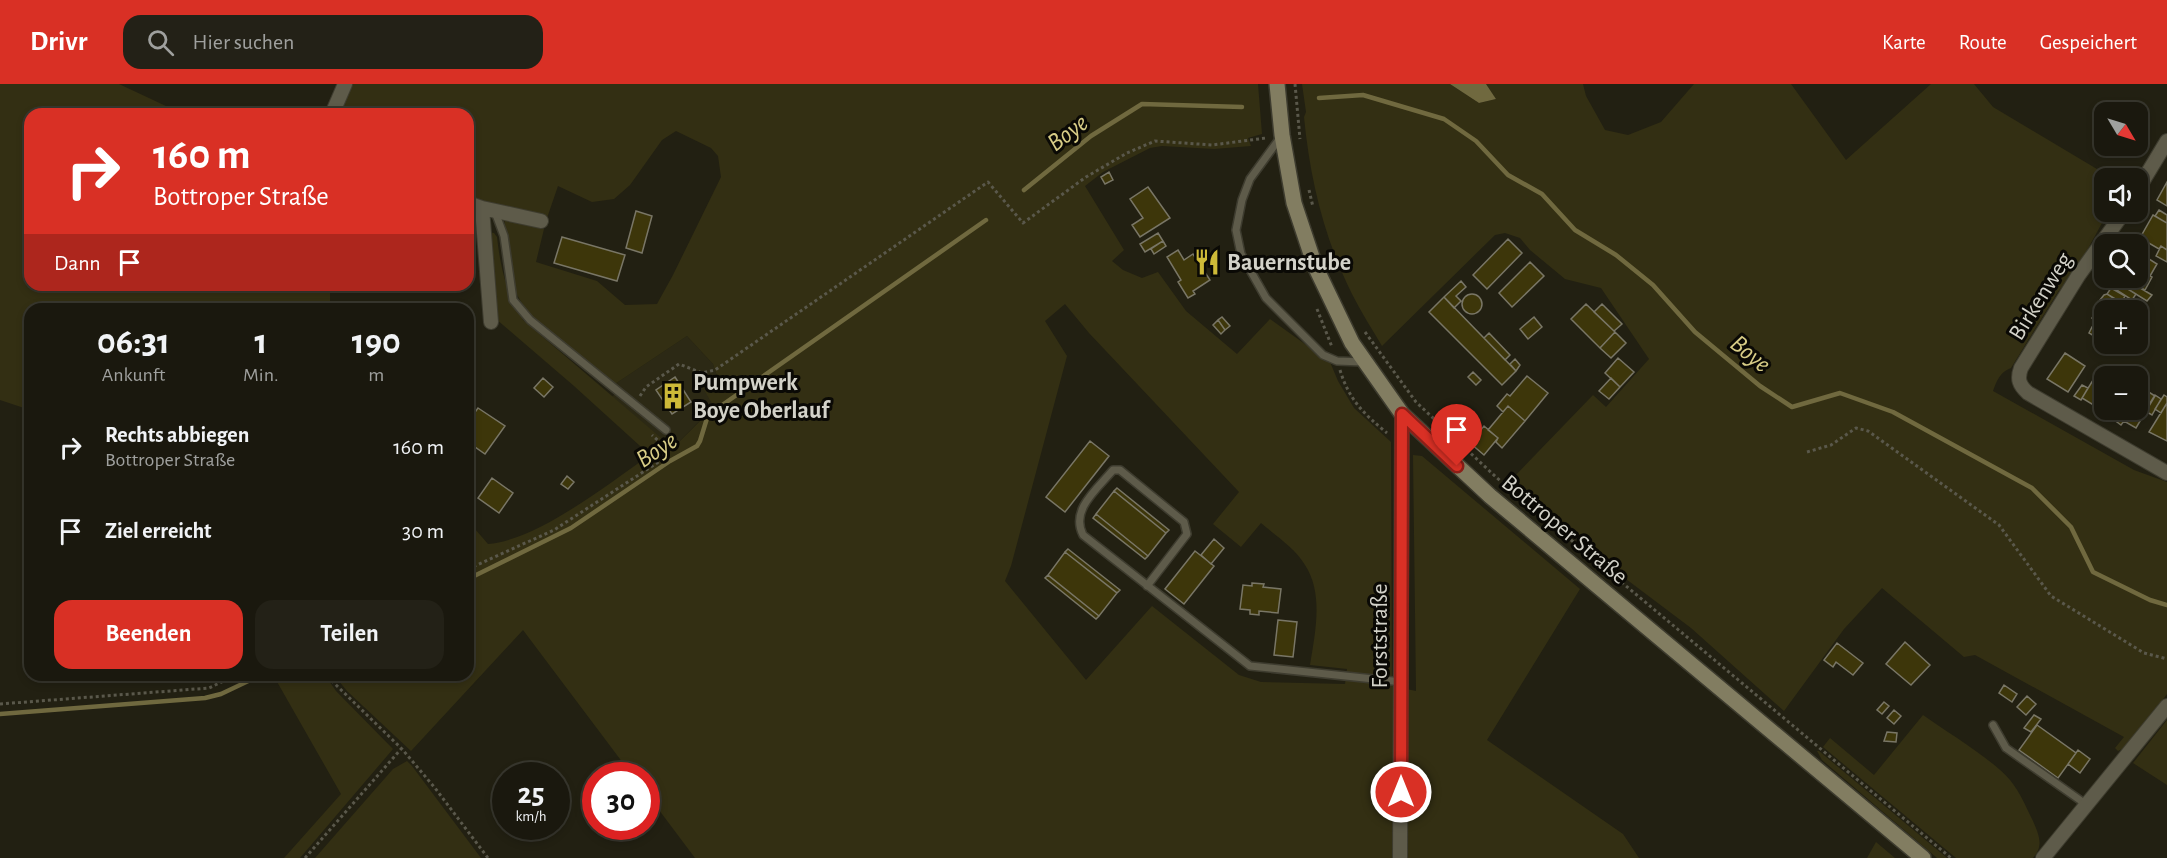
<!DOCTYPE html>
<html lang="de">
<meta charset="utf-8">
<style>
body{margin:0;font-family:"Alegreya Sans",sans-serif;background:#232117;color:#f1f3f6;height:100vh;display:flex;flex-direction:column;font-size:22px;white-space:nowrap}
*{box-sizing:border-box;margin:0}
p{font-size:20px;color:#9fa09e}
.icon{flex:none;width:33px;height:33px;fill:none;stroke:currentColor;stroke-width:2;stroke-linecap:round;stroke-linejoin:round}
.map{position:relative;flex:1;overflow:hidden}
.panel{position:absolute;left:24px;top:219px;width:450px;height:378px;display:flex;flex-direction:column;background:#1a180e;border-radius:18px;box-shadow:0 3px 9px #0003,0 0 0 2px #38372e}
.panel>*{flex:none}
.guide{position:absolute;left:24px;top:24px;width:450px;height:183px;border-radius:18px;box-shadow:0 3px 9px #0003,0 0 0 2px #38372e;background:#d93025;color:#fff;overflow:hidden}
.needle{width:39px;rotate:128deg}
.buttons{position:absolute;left:2094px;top:18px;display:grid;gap:12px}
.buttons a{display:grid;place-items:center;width:54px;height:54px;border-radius:12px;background:#1a180e;box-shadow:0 3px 9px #0003,0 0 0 2px #38372e;font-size:30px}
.speed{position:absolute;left:492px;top:678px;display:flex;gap:12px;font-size:30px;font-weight:700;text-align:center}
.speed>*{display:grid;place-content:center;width:78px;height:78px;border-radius:50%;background:#1a180e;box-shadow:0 3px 9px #0003,0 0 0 2px #38372e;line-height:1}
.speed small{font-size:15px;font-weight:400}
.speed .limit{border:9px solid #d22;background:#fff;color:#111}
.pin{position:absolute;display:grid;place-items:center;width:51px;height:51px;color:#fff;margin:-62px -26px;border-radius:50% 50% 50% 0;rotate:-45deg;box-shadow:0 0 6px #0007}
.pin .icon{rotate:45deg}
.me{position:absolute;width:66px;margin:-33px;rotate:0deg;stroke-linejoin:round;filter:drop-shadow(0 0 4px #0008)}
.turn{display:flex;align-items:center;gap:21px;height:126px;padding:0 30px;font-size:27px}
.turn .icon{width:78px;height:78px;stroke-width:2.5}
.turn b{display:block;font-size:42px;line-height:51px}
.then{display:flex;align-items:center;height:57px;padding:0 30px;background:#0003;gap:12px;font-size:22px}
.eta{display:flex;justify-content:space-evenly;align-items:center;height:102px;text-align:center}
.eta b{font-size:36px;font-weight:600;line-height:42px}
.button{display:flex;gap:12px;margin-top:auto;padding:12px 30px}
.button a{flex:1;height:69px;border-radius:18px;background:#d93025;color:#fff;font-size:24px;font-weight:600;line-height:69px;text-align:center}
.button a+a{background:#232117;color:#f1f3f6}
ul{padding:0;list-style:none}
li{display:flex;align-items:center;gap:18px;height:84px;padding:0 30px}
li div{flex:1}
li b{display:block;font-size:22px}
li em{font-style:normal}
header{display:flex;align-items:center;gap:36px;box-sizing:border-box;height:84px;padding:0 30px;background:#d93025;color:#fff}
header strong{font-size:28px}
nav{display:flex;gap:33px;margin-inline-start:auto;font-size:21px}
.search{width:420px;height:54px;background:#232117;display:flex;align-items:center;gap:15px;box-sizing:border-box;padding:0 21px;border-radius:18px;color:#9fa09e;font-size:22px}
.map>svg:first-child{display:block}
</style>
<header>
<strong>Drivr</strong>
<div class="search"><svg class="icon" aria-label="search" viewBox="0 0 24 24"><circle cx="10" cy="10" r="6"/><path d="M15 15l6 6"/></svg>Hier suchen</div>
<nav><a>Karte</a><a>Route</a><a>Gespeichert</a></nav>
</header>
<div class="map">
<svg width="2167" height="774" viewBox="0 0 2167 774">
<rect width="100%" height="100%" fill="#222012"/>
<path fill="#2c2915" d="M687,252L713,280L717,292L714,322L673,364L612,313L620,305L615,300Z"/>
<path fill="#332f13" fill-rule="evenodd" d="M0,0H119L183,30H30V201H330V225H30V326L0,316Z
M352,0H1258L1262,50L1248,54L1251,62L1214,65L1162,62L1150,64L1103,88L1085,102L1124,166L1112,177L1123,186L1142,194L1158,188L1186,227L1237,270L1270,235L1330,278L1338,297L1354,324L1391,358L1392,602L1416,607L1413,371L1422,372L1580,505L1487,656L1623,750L1639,774H695L647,710L646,692L632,691L523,546L411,667L347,607L334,591H468V470L472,465V461L468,456V437L488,460C538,456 608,400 650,371L574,302L496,235L489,148L494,149L497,153C501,187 506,206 523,236L673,364L714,323L703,304L717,292L713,280L687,252L615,300L535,235L524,223L515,207L504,134L544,145L536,178L597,197L625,221L657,220L673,191L721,93L718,72L711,64L676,47L662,56L630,101L614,115L592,118L558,102L547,134L468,113V30H340L344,15ZM1065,220L1089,249L1239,408L1213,440L1241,463L1261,439C1276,452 1295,464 1305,481C1324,510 1315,549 1310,581L1347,585L1345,600L1261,598L1239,591L1152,522L1086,596L1005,497L1011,482L1067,272L1045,237Z
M1302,0H1450L1479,19L1496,15L1486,0H1583L1586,12L1605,46L1628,51L1661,38L1694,0H1791L1846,76L1931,0H1974L1993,23L2112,94H2104V128H2108L2078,183L2058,208L2011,284C2000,288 1997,296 1993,307L2134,386L2167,398V610L2128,662L2118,667L2115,664L2124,653L1975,571L1964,573L1882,504L1844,545L1784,627L1691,544L1618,489L1510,397L1593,311L1606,323L1649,275L1601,204L1565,195L1530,166L1520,154L1505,149L1495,151L1382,262C1372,245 1361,228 1352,210C1324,154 1310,95 1304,33L1306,28Z
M285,591H325L336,607L393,665L300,774H284L341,710L276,596Z
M1923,631C1948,649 1991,674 2010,696C2020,708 2026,723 2033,737C2039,751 2044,762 2033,774H1956L1823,663L1830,654L1874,691Z
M2167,636V701L2133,679Z
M1817,667H1819L1947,774H1937L1822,676Z
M407,677L412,682L481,774H315L393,685Z
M1876,758L1895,774H1867Z"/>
<path fill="#70693f" d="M1450,0H1486L1496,15L1479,19Z"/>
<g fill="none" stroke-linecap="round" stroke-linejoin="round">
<path stroke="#70693f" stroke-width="4.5" d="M1319,14L1363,11L1444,35L1476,57L1508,91L1542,110L1575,146L1616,171L1653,201L1695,248L1760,302L1792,323L1840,309L1893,328L2032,404L2071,443L2093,488L2150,516L2167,521
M1024,106L1091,52L1142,20L1242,23
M468,495L571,444L670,377L697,362L700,357L708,331L986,136
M0,630L205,614L221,610L261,591"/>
</g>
<path fill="#3d360a" stroke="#797666" stroke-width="1.5" d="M1109,88L1113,96L1105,100L1101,93Z
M2167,98V122L2157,116Z
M1148,103L1170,134L1140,153L1132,141L1143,134L1130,115Z
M2159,126L2167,131V139L2155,132Z
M636,127L652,132L642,169L626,164Z
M2153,131L2167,139V166L2161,162L2159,165L2140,154Z
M1158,149L1163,157L1145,168L1140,160Z
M562,153L625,171L617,197L554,179Z
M1508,155L1522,169L1487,205L1473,191Z
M1163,157L1166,162L1154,170L1151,165Z
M2161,162L2167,166V178L2156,172Z
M1178,166L1184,176L1193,170L1210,196L1193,207L1195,210L1188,214L1178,198L1181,196L1167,173Z
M2138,168L2157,180L2150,192L2152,193L2145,206L2122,194H2138Z
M1530,178L1544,192L1512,223L1499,209Z
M1461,197L1466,203L1456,212L1461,217L1454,224L1444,213Z
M2130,198L2152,211L2147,217L2126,204Z
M2118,199L2136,210L2132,216L2115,205Z
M2111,204L2125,212L2121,219L2107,210Z
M2107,210L2127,222L2124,226H2104V242L2092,234L2101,220L2100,216L2104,211Z
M1462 220a10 10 0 1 1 20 0a10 10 0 1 1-20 0Z
M1444,213L1516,287L1502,301L1429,228Z
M1586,220L1615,248L1600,264L1571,235Z
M1602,220L1622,240L1614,247L1594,228Z
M1222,233L1230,242L1225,246L1218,236Z
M1534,233L1542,243L1528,255L1520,245Z
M1218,236L1225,246L1221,250L1213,241Z
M2092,243L2104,250V258L2089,249Z
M1615,248L1626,259L1611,274L1600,264Z
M1489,249L1510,271L1505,276L1484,254Z
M2065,269L2085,282L2068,308L2047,295Z
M1618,274L1634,288L1620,303L1605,289Z
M1515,275L1520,281L1516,287L1510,280Z
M1473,288L1481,296L1476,301L1468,293Z
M2098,288L2106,292L2104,318L2100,325L2082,314Z
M1527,292L1548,309L1525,337L1508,322L1503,328L1497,322L1507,310L1510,312Z
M675,293L691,318L672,330L656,306Z
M543,294L553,303L544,313L534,304Z
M1611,294L1620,303L1609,315L1599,307Z
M2082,301L2088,304L2081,316L2074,312Z
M2144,305L2155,312L2136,344L2124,337L2121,341L2113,335L2119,326H2138V307L2141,309Z
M2155,311L2161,315L2152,331L2145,327Z
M2164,311L2167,313V319L2161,329L2155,325Z
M2167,319V357L2149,348Z
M1508,322L1525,337L1502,364L1496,358L1498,354L1488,346Z
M478,324L505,342L485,370L468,358V338Z
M1484,342L1498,354L1484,371L1470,359Z
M1090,357L1109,372L1065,428L1046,413Z
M567,392L574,398L568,405L561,400Z
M492,394L513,409L499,429L478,414Z
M1117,404L1169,446L1166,449L1114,407Z
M1114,407L1166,449L1148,472L1096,430Z
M1096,430L1148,472L1145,475L1093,434Z
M1214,455L1224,464L1211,480L1201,471Z
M1068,465L1120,506L1117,509L1065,468Z
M1195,467L1214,482L1184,520L1165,505Z
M1065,468L1117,509L1099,532L1048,491Z
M1048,491L1099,532L1096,535L1045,494Z
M1252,499L1264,500L1263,503L1281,505L1278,529L1259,527V531L1250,530V526L1240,525L1243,501L1252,502Z
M1278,536L1297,538L1293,573L1274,571Z
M1905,558L1930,581L1911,601L1886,580Z
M1837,559L1863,579L1853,591L1836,578L1833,583L1824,576Z
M2004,601L2017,610L2012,618L1999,609Z
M2027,612L2036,620L2026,631L2017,623Z
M1884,618L1889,622L1882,630L1877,626Z
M1894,626L1901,632L1894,640L1887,634Z
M2034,631L2041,635L2031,648L2024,644Z
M2037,641L2076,669L2058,694L2019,666Z
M1887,648L1897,649L1896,658L1884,657Z
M2078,666L2090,675L2080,689L2068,680Z"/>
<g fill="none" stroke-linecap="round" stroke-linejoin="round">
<g stroke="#3e3c2f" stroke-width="10">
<path id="lane" d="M1280,54L1250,95L1242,116L1236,146L1241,170L1266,214L1323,271L1337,277L1363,278
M495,128L504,152L513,216L530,236L666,346
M1147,502L1187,450L1184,438L1120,386H1113C1097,405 1070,426 1083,451L1250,582L1402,598
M1993,641L2006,664L2087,721"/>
</g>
<g stroke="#3e3c2f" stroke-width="16">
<path id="street" d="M332,30L345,0
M2138,105L2167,57
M468,119L482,124L491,238
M482,124L541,137
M2124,128L2078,192L2021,284C2017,295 2019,301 2028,309L2167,389
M1400,774L1402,330
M2043,774L2167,622"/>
</g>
<g stroke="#3e3c2f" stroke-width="18">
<path id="secondary" d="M1277,0L1282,51L1294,119L1315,182L1352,259L1402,330L1490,412L1923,774"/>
</g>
<path stroke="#5a584b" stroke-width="3" stroke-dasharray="3 3" stroke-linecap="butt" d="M1295,0L1300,55
M1309,106L1313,123
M1317,225L1332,263
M1365,248L1416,318L1497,394L1951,774
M1340,286C1349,316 1364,330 1387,349
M640,312L646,303L679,280L702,289L715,286L988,98L1023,139L1086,93L1127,69L1155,57L1212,61L1266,54
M1807,368L1831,361L1856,344L1868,347L1999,441L2051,512L2144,569L2167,575
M468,485L554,446L660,377L665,368L662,360L652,351
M329,591L334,599L402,665L435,704L488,774
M0,620L209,604L236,591
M305,774L401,665"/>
<use href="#lane" stroke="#5e5b4a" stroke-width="7"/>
<use href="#street" stroke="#5e5b4a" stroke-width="14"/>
<use href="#secondary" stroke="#827d61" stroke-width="15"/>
</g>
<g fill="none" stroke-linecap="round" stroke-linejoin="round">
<g stroke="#8d1f18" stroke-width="15">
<path id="route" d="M1401,708L1402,330L1457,382"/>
</g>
<use href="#route" stroke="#d93025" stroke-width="10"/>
</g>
<defs>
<g id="restaurant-bare" transform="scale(2.07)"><path d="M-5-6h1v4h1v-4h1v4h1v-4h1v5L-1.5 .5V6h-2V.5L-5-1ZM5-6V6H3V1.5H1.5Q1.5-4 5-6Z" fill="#cdb938" stroke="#0a0905" stroke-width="2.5" paint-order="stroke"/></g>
<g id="building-bare" transform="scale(2.07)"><path d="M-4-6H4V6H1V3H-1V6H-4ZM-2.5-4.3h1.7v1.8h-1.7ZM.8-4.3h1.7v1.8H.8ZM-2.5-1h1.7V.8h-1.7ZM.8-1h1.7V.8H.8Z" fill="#cdb938" stroke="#0a0905" stroke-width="2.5" paint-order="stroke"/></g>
</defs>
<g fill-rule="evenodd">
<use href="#restaurant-bare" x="1207" y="178"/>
<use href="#building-bare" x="673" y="312"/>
</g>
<g text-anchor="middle" stroke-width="6" stroke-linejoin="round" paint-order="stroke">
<g font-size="24" font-weight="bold" fill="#d3d2c9" stroke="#0a0905" text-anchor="start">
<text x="1227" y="186">Bauernstube</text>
<text x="693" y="306">Pumpwerk<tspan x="693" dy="28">Boye Oberlauf</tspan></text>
</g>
<g font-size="24" fill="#d3d2c9" stroke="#0a0905">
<text transform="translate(2040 212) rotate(-58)" y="8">Birkenweg</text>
<text transform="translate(1565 445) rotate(40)" y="8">Bottroper Straße</text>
<text transform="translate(1379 552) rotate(-90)" y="8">Forststraße</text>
</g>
<g font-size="26" font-style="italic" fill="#d7cc86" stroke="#0a0905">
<text transform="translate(1067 48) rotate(-37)" y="9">Boye</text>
<text transform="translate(1751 269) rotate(39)" y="9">Boye</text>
<text transform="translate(656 365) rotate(-33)" y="9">Boye</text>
</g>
</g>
</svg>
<div class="buttons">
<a><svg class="needle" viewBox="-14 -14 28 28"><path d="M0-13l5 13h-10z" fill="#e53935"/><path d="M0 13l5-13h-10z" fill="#9fa09e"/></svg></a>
<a><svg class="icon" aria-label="sound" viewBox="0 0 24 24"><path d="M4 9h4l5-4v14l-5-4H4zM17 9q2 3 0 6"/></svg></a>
<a><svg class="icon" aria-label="search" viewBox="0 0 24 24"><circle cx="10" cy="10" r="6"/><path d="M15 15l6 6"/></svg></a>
<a>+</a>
<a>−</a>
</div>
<div class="speed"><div>25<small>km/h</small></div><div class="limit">30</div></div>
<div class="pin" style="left:1457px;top:382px;background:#d93025"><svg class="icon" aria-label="arrive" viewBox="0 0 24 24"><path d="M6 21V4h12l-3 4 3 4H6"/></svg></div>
<svg class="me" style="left:1401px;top:708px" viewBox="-20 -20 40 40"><circle r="17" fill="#d93025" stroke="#fff" stroke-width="3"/><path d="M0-11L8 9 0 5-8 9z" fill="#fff"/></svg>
<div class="guide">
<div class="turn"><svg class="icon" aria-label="right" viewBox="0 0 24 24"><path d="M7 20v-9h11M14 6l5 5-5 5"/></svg><div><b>160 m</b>Bottroper Straße</div></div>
<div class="then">Dann<svg class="icon" aria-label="arrive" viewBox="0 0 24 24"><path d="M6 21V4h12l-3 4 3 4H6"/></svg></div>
</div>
<section class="panel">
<div class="eta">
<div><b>06:31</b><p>Ankunft</p></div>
<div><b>1</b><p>Min.</p></div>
<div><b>190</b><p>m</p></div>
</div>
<ul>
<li><svg class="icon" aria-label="right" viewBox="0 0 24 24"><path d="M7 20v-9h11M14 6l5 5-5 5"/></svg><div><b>Rechts abbiegen</b><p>Bottroper Straße</p></div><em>160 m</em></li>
<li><svg class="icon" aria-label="arrive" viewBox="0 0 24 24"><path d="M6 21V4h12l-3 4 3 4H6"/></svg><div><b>Ziel erreicht</b></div><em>30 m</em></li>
</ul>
<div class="button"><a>Beenden</a><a>Teilen</a></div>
</section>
</div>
